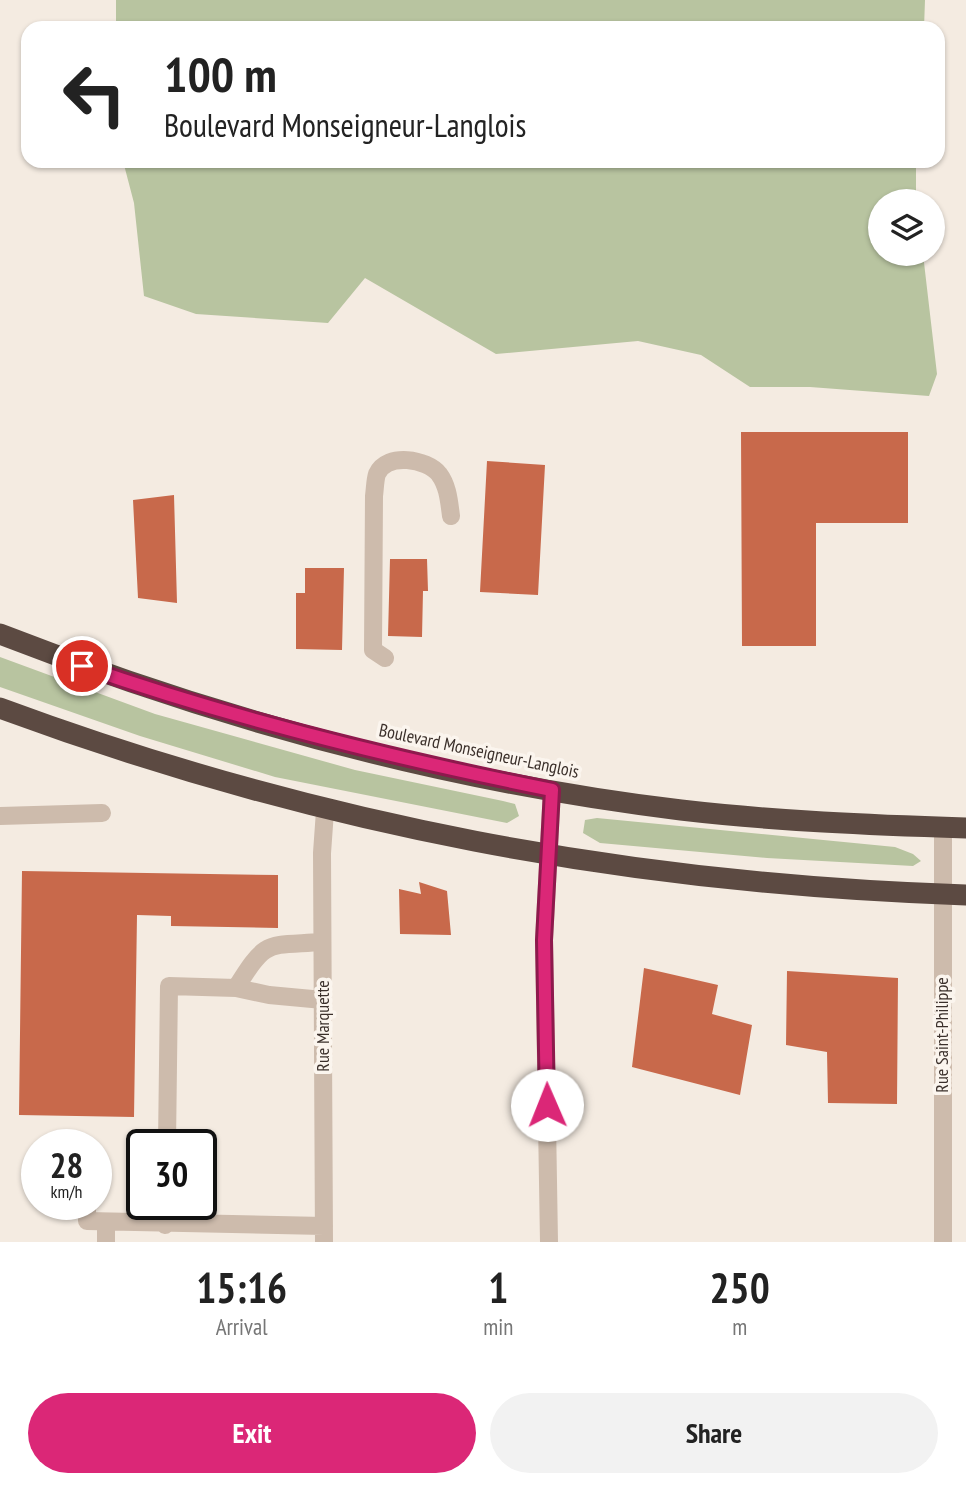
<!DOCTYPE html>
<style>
body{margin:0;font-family:"PT Sans Narrow",sans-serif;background:#f2f2f2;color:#222;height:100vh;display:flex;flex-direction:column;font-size:26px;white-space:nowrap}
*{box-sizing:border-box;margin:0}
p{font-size:23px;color:#767676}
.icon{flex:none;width:38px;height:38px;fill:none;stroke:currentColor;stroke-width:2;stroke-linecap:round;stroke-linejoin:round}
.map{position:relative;height:1242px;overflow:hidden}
.sheet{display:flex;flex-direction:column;background:#fff;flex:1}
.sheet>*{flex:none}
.hud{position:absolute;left:21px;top:21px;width:924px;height:147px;border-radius:21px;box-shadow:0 2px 5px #0004;background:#fff;color:#222;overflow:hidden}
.fabs{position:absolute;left:868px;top:189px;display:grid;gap:14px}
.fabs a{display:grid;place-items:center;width:77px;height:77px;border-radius:50%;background:#fff;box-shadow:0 2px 5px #0004;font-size:35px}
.speed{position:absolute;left:21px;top:1129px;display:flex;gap:14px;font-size:35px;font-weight:700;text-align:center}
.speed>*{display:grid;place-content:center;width:91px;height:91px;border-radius:50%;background:#fff;box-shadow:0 2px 5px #0004;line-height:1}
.speed small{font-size:18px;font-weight:400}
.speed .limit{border:4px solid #111;border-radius:10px;background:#fff;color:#111}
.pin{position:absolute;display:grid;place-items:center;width:60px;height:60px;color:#fff;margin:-30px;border:4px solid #fff;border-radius:50%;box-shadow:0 2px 7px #0007}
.me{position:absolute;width:77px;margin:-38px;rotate:359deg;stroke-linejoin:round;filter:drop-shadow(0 0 5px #0008)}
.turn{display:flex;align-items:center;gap:24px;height:147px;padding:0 28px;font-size:32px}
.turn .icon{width:91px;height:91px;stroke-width:2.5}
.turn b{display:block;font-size:49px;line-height:60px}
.eta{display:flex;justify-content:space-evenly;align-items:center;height:119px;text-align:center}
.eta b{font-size:42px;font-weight:700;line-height:49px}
.cta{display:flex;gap:14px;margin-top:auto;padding:14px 28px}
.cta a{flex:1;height:80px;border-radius:42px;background:#db2777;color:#fff;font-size:28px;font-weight:700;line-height:80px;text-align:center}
.cta a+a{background:#f2f2f2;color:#222}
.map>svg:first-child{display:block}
</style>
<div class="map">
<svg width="966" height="1242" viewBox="0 0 966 1242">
<rect width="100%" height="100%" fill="#f4ebe1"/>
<path fill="#b8c4a0" d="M116,0H925L924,28H116Z
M123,161H916V201H880V254H923L937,374L929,396L810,387H750L701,355L638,341L496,354L365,278L328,323L196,314L144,296L134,203Z
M0,657L155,714L355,770L503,801L515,804L519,816L507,823L275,777L140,736L0,687Z
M597,818L895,847L913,854L921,861L913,866L767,858L600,843L583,833L585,820Z"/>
<path fill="#c8694b" d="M741,432H908V523H816V646H742Z
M487,461L545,465L538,595L480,592Z
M174,495L177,603L138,598L133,500Z
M390,559H427L428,591H423L422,637L388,636Z
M305,568H344L342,650L296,649V593H305Z
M22,871L278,875V928L171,926V916L137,915L134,1117L19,1115Z
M419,882L447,891L451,935L400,934L399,889L421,894Z
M644,968L718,985L712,1014L752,1025L740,1095L632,1067Z
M787,971L898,978L897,1104L828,1103L827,1052L786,1045Z"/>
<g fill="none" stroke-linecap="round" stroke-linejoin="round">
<path stroke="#cdbbac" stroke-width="18" d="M385,658L373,650L374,496C375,489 375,480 377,474C387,452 427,459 439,474C448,486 449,501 451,516
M0,816L102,813
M943,828V1242
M236,988C267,938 266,946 322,942
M167,1144L169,986L236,988L269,995L323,1000
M87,1204V1221L324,1226
M165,1225L166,1204
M106,1242V1222
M324,1242L322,853L325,811
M549,1242L544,940L552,790"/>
<path stroke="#5c4a42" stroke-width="21" d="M0,634C218,719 448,782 681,810C775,821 871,825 966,828
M0,708C316,825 630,884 966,895"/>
</g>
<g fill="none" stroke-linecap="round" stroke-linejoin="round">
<g stroke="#8e194d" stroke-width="18">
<path id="route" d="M82,666C236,720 392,758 552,790L544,940L547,1105"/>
</g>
<use href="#route" stroke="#db2777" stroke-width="12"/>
</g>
<g text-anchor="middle" stroke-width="7" stroke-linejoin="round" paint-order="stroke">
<g font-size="18" fill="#3b302b" stroke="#fbf5ee">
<text transform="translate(479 751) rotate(12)" y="6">Boulevard Monseigneur-Langlois</text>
<text transform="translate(323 1026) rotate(-90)" y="6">Rue Marquette</text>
<text transform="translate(942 1035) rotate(-90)" y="6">Rue Saint-Philippe</text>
</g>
</g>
</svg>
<div class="fabs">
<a><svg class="icon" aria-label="layers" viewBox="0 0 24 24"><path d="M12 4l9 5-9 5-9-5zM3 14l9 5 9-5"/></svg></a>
</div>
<div class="speed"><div>28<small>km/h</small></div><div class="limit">30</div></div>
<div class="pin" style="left:82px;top:666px;background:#d93025"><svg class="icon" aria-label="arrive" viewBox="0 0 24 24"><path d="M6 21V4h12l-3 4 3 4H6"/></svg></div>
<svg class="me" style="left:547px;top:1105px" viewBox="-20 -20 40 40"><circle r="19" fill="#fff"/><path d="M0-13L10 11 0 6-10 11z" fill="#db2777"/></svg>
<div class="hud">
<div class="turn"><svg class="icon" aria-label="left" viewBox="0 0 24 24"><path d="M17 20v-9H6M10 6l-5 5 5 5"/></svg><div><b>100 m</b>Boulevard Monseigneur-Langlois</div></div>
</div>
</div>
<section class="sheet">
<div class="eta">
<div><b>15:16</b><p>Arrival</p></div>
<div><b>1</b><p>min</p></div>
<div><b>250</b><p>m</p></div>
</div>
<div class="cta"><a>Exit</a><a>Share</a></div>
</section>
